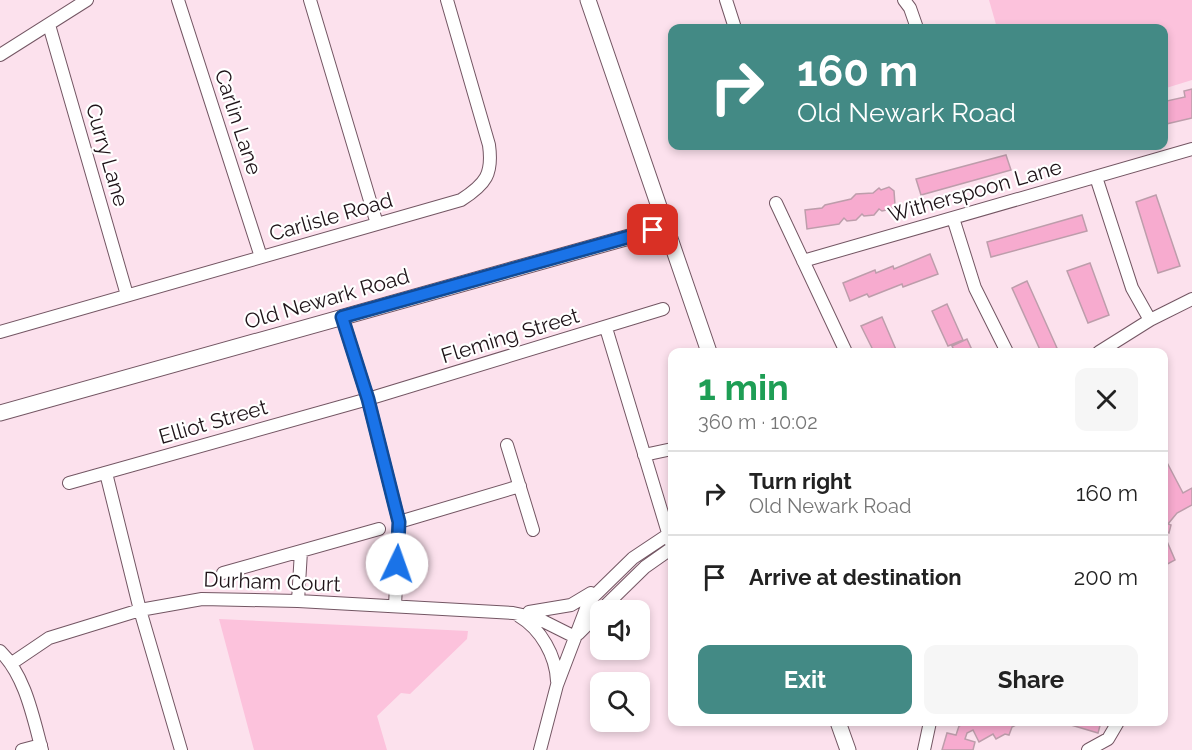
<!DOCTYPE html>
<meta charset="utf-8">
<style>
body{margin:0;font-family:Raleway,sans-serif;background:#f6f6f6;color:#222;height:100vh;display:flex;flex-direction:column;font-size:22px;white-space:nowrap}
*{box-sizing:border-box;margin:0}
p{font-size:20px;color:#767676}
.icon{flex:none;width:33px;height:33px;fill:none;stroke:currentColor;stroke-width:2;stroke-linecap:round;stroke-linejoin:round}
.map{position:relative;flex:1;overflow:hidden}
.panel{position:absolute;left:668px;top:348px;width:500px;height:378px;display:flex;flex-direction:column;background:#fff;border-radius:12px;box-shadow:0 3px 9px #0003}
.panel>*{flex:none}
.hud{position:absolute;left:668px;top:24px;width:500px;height:126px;border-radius:12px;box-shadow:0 3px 9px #0003;background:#438a85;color:#fff;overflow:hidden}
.tools{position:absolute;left:590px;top:600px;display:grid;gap:12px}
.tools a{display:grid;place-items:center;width:60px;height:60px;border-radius:12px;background:#fff;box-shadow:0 3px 9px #0003;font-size:30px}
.pin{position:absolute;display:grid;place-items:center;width:51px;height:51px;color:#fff;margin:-26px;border-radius:12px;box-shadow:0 3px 9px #0006}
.me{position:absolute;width:66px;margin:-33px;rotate:3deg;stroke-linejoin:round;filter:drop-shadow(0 0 4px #0008)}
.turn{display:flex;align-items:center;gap:21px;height:126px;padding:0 30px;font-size:27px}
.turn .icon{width:78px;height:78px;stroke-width:2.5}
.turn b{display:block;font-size:42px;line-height:51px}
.round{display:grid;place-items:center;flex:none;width:63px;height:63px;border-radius:12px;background:#f6f6f6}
.summary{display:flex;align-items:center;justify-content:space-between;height:102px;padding:0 30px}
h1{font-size:36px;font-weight:700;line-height:45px;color:#1e9e55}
.button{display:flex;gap:12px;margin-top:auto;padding:12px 30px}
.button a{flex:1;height:69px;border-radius:12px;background:#438a85;color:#fff;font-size:24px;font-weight:700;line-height:69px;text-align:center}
.button a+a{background:#f6f6f6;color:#222}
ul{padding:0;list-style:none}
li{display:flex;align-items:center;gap:18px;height:84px;padding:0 30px;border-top:2px solid #e0e0e0}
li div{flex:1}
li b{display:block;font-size:22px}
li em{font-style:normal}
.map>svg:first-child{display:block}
</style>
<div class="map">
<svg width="1192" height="750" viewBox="0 0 1192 750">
<rect width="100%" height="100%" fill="#fce1ed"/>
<path fill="#fcc2dc" d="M989,0H1192V80L1163,89L1162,28H997Z
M219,619L468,631L467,639L410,694L401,693L377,716L387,750H254Z"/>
<path fill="#f7abcf" stroke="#bd9dab" stroke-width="1.5" d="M1192,89V118L1162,125V102L1185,97L1184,91Z
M1006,155L1011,170L921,195L916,179Z
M889,187L894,191L895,205L891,209L882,211L879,209L874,215L864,216L862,214L856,220L847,221L844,218L839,224L807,229L805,210L822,208L825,205L851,199L856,194L873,193L879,188L881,190Z
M1156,195L1180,266L1158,273L1136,202Z
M1082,215L1087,231L991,257L987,242Z
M930,254L938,274L903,287L902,284L869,297L867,294L850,301L843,283L875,270L876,273L893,266L894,269Z
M1090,263L1109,315L1088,323L1067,271Z
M1027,281L1057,348L1047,352H1041L1012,288Z
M947,304L963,340L948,346L932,311Z
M882,317L897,352H874L861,326Z
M967,339L973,352H955L952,346Z
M1162,453L1183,493L1192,488V505L1177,513L1168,524L1171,525L1169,533L1165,531L1166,539L1175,560L1162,567Z
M968,722H1022L1012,727L1009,735L1005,734L996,739L993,734L979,742L973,730L967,733L965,739L975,742L973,750H942L947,733L956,735L959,726Z
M1061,722H1101L1098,733Z"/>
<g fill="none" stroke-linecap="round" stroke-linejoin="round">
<g stroke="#735663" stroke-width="14">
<path id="minor" d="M178,0L261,257
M310,0L377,224
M726,0L735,28
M904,0L910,8L917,28
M49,25L127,295
M0,55L87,0
M1096,177L1132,288L1150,320
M776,203L846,352
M953,218L975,288L1007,352
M803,261L1192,149
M342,317L368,399L399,522L395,606
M606,328L672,546
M0,332L461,200C486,184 493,174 489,145L447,0
M1099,352L1150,320L1192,299
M507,445L533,530
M644,455L672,449
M106,473L140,610L181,750
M69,483L368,399L663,309
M399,522L520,486
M223,573L379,529
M298,601L301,551
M601,610L645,567L672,548
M529,612L571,605L591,593
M519,616C541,629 556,656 557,681
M578,634L600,612
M0,651C25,675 33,717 42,750
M12,663L49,638L140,610L202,599L298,601L513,613L537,618L575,637
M22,750L41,745
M540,750L557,685L589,601L633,558L672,532
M924,750L930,722
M1088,750L1108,739L1118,722"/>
</g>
<g stroke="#735663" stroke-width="17">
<path id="tertiary" d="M588,0L709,352
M0,413L665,227
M838,722L848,750"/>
</g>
<use href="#minor" stroke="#fff" stroke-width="12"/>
<use href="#tertiary" stroke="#fff" stroke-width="15"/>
</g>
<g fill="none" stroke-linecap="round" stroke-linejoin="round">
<g stroke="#114b97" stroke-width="15">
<path id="route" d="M397,564L399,522L368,399L342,317L653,230"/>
</g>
<use href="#route" stroke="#1a73e8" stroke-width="10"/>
</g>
<g text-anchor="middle" stroke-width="4.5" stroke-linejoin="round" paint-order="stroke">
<g font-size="21" fill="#1e1318" stroke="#fff">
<text transform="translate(238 122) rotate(72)" y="7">Carlin Lane</text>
<text transform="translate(107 155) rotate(74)" y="7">Curry Lane</text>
<text transform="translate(975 191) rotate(-16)" y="7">Witherspoon Lane</text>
<text transform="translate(331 217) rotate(-16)" y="7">Carlisle Road</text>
<text transform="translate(327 299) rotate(-16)" y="7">Old Newark Road</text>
<text transform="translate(510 336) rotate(-17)" y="7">Fleming Street</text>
<text transform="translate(213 422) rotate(-16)" y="7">Elliot Street</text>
<text transform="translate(272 582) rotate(2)" y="7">Durham Court</text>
</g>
</g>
</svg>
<div class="tools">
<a><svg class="icon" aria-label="sound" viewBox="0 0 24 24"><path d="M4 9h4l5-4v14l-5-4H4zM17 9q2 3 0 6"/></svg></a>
<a><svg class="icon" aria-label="search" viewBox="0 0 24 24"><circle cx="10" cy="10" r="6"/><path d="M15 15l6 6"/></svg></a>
</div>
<div class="pin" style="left:653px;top:230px;background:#d93025"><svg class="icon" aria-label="arrive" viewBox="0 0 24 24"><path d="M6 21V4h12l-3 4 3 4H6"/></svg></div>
<svg class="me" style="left:397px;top:564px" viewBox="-20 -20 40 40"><circle r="19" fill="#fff"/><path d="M0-13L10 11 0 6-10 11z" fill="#1a73e8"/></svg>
<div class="hud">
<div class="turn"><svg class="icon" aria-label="right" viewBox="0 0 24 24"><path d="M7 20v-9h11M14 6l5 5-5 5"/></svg><div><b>160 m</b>Old Newark Road</div></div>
</div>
<section class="panel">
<div class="summary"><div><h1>1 min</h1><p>360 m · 10:02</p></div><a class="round"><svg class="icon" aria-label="close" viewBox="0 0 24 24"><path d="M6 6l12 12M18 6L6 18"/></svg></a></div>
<ul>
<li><svg class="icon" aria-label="right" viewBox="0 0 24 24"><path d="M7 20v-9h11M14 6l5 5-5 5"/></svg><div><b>Turn right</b><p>Old Newark Road</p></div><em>160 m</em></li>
<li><svg class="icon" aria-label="arrive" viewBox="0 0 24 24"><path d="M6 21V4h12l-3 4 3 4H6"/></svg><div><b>Arrive at destination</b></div><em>200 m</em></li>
</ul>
<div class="button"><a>Exit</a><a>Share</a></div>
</section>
</div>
